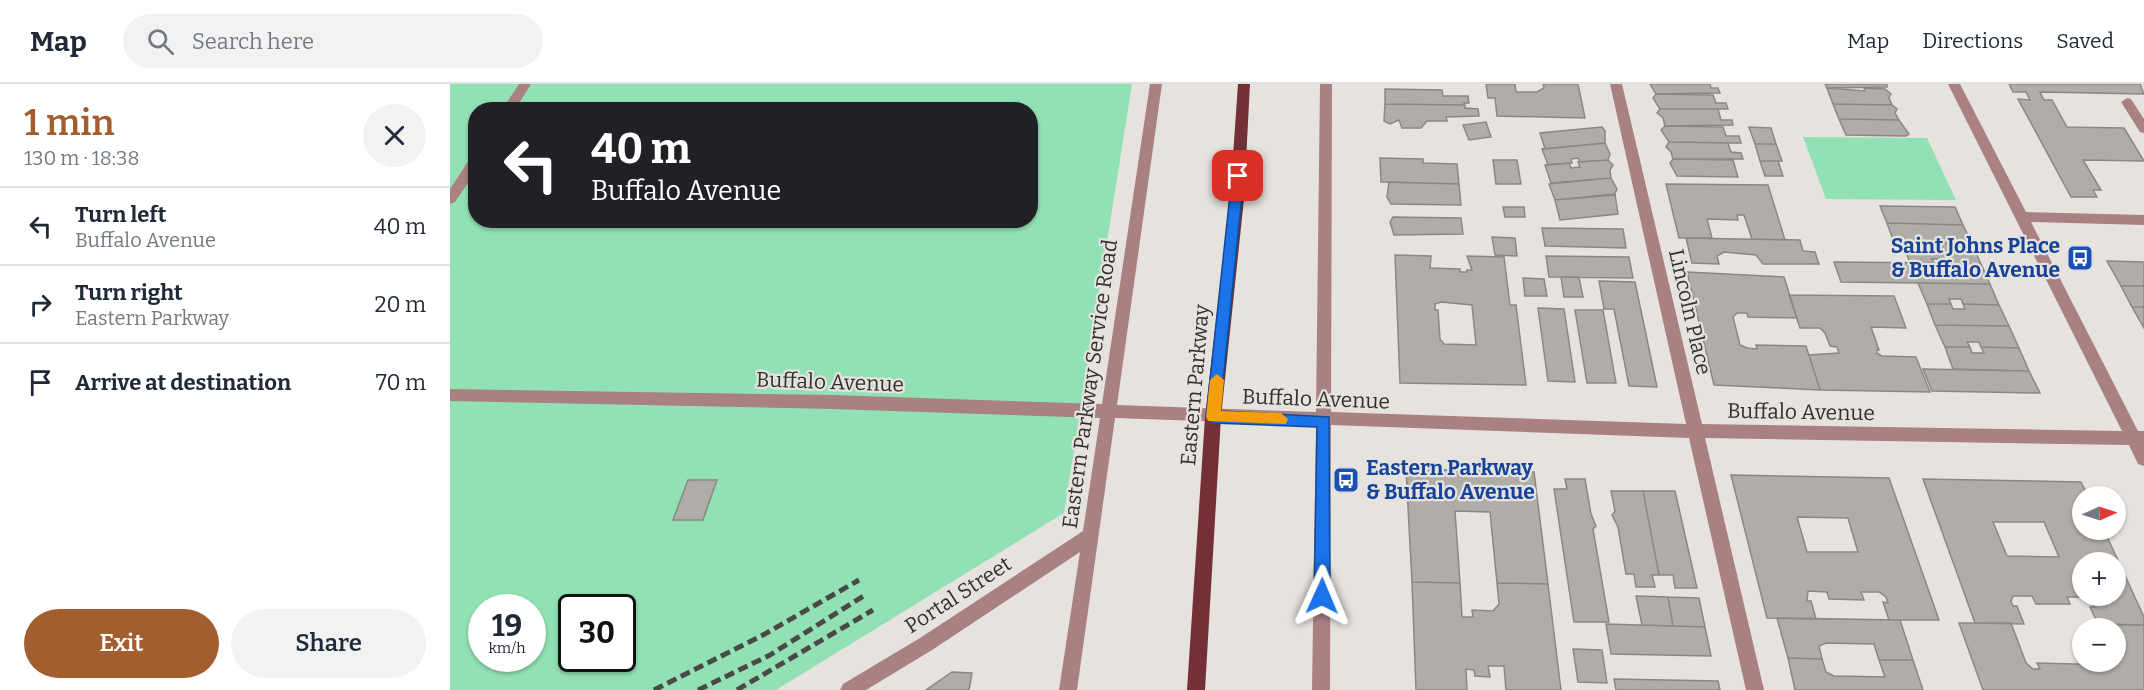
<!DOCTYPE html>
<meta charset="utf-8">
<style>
body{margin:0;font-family:Bitter,serif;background:#f2f2f3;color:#1f2937;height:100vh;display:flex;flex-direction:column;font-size:22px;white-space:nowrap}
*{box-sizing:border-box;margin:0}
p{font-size:20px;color:#747a83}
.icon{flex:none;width:33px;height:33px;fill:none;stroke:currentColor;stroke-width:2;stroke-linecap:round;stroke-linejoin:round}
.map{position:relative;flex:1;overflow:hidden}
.sheet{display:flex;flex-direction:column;background:#fff;width:450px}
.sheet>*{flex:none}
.hud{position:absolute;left:18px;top:18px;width:570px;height:126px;border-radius:24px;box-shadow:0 2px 4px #0004;background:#202124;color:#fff;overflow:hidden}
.needle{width:39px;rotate:87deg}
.tools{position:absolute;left:1622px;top:402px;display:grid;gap:12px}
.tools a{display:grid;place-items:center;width:54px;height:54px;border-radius:50%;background:#fff;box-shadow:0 2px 4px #0004;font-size:30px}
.speed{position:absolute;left:18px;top:510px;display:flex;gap:12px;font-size:30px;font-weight:700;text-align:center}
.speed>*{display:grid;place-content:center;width:78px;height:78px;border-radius:50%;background:#fff;box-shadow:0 2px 4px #0004;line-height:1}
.speed small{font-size:15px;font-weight:400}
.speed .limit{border:3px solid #111;border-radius:9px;background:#fff;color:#111}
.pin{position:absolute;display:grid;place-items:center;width:51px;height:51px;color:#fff;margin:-26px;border-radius:12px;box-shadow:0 3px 9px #0006}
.me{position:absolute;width:66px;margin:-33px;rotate:1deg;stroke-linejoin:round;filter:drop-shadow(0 0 4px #0008)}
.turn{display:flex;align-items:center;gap:21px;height:126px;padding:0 24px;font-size:27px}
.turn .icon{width:78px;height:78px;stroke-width:2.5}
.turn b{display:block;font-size:42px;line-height:51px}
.round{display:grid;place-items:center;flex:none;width:63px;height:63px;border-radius:32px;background:#f2f2f3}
.summary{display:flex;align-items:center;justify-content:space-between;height:102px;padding:0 24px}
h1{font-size:36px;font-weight:600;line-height:45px;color:#a25e2e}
.action{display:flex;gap:12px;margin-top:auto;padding:12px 24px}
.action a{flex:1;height:69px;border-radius:36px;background:#a25e2e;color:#fff;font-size:24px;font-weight:600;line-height:69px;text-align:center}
.action a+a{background:#f2f2f3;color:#1f2937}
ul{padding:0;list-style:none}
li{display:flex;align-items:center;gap:18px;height:78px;padding:0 24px;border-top:2px solid #e0e1e3}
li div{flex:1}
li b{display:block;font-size:22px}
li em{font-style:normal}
header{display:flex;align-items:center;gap:36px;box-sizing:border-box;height:84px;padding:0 30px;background:#fff;border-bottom:2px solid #e0e1e3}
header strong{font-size:28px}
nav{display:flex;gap:33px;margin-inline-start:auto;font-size:21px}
.search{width:420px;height:54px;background:#f2f2f3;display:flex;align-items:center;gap:15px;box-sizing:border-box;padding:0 21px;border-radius:33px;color:#747a83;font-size:22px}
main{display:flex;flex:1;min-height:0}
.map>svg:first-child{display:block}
</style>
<header>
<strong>Map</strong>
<div class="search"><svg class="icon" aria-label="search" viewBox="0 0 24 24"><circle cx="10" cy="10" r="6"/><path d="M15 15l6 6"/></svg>Search here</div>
<nav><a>Map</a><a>Directions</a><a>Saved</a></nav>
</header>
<main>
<section class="sheet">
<div class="summary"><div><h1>1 min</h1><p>130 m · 18:38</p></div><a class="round"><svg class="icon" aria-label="close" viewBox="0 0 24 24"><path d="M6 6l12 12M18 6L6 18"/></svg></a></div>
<ul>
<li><svg class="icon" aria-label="left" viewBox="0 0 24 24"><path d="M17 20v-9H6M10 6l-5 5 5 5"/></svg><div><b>Turn left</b><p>Buffalo Avenue</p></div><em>40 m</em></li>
<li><svg class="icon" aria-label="right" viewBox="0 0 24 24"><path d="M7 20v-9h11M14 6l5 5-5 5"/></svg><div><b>Turn right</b><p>Eastern Parkway</p></div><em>20 m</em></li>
<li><svg class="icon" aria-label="arrive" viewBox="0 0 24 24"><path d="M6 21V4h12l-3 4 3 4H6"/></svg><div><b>Arrive at destination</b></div><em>70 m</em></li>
</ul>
<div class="action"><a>Exit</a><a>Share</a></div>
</section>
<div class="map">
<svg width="1694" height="606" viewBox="0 0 1694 606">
<rect width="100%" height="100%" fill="#e6e2de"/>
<path fill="#92e1b5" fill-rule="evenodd" d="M0,0H682L614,429L326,606H0ZM26,26H580V136H26ZM32,524H82V574H32ZM122,524H172V574H122Z
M1353,53L1477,54L1506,116L1376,115Z"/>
<path fill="#b0aca8" stroke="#8b8884" stroke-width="1.5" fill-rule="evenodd" d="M1036,0H1065L1066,8H1087L1094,4L1093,0H1128L1135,34L1047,32L1045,14H1038Z
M1260,0L1261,4H1268L1270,9L1206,10L1200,0Z
M1375,0H1437V3L1377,4Z
M1559,0H1690L1694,10L1590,8L1594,16H1602L1617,43L1674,44L1694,77L1633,76L1651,106H1643L1647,113H1621L1568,15L1580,16L1576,8H1563Z
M1377,4L1415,7L1414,4L1435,5L1441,10L1439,14L1442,21L1383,20Z
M935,5L992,6L993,12H1018L1019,19H1014L1015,21L935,20Z
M1206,10L1263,11L1266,19H1276L1278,25H1210L1203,14Z
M935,20L1015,21V24L1028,25L1029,32L996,33L997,37H977L971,44H952L949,36L940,40L934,37Z
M1383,20L1442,21L1447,25L1445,29L1449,36L1389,35Z
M1210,25H1268L1271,36H1282L1283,41L1215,42L1213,34L1207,29Z
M1389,35L1449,36L1459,50L1456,52L1396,51Z
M1036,38L1041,53L1019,56L1013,41Z
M1215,42L1273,43L1276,52H1289L1291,59L1219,58L1211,46Z
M1152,43L1155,47V59L1095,65L1090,49Z
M1299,43L1321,44L1326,60H1305Z
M1219,58L1278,59L1281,68L1291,69L1293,75H1223L1221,68L1216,63Z
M1155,59L1160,70L1158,76L1130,78L1128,74L1121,75L1122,79L1098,81L1092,65Z
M1305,60H1326L1332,77H1310Z
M930,74L973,75V79L1007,80L1009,100L931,98Z
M1223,75L1283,76L1288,93L1227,92L1220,79Z
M1043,76H1067L1071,100H1046Z
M1158,76L1163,81L1160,86L1161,94L1101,99L1095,81L1119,79L1121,84L1130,83L1128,78Z
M1310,77H1328L1333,92H1315Z
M1161,94L1167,105L1164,111L1105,116L1099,100Z
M939,98L1009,100L1011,121L941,120L937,113Z
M1216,100L1318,101L1335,156L1302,155L1294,131H1287L1288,136L1257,135L1262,154H1229Z
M1165,110L1168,130L1110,136L1105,116Z
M1430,122L1505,123L1513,141L1437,139Z
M1053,123H1074L1075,133H1055Z
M943,133L1011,134L1013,150L944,151L940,138Z
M1437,139L1513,141L1522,160L1444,158Z
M1092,144L1173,145L1176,164L1095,162Z
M1042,153L1065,154L1067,172L1045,171Z
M1236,154L1350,156L1353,167L1365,168L1369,180H1313L1306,171L1274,168L1267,172L1269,180L1242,179Z
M1452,158L1522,160L1531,180H1495L1493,175H1482L1484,179H1460Z
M945,171L981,172L980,184L1010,185V188H1017V186H1022L1017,172L1054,173L1060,221H1066L1076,301L950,299ZM991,218L1022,221L1026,261L994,260L990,255L988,226H985V220Z
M1096,172L1179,173L1183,194L1099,193Z
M1657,177L1694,178V202H1671Z
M1384,178L1484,179L1486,184L1498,185L1495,180H1531L1540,200L1391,198Z
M1237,188L1334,193L1347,234L1298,233L1297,229H1287L1283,233L1290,261L1297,264L1307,265L1306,261L1356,262L1370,306L1264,301Z
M1111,193H1129L1133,213H1114Z
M1073,194L1094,195L1097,212H1075Z
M1149,197L1185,198L1207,303L1179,302L1164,225H1154Z
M1468,199L1540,200L1549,221L1513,220L1511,215H1499L1501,220H1477Z
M1671,202H1694V223H1682Z
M1339,211L1444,212L1456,244L1421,243L1429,266H1427V269L1432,272L1466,273L1480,308L1370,306L1359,271L1389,269L1387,263L1380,262L1375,249L1370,244H1350Z
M1477,220H1501L1503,225H1515L1513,220L1549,221L1559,242L1485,241Z
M1682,223H1694V244Z
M1088,224L1114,225L1125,298L1098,297Z
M1125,226H1153L1166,299H1137Z
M1485,241L1559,242L1569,264L1531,263L1529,258H1517L1520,263H1495Z
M1495,263H1520L1522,269H1534L1531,263L1569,264L1579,287L1503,285Z
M1473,285L1579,287L1590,309L1482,307Z
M956,385L1084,388L1098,500L1047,499L1040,428L1005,427L1010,499L962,498Z
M1281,391L1439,394L1489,536H1439L1433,518L1438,519L1436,513L1429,508H1411L1414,516L1379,515L1377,508L1358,507L1357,517H1361L1366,535L1317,534ZM1347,433L1398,434L1408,468H1357Z
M1115,395H1135L1141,430L1146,442L1143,445L1159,538H1124L1104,405H1117Z
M1473,395L1631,398L1638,412H1632V446H1654L1694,533V541L1648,540L1640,523H1645L1635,513H1617L1620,520H1586L1582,512H1563L1561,517L1563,522H1567L1574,540L1525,539ZM1543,438H1594L1609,473L1557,472ZM1632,478H1665V512H1632Z
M238,396H267L253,436H223Z
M1161,407H1193L1209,491H1202L1205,503H1186L1184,490H1176L1168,443L1162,431L1165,427Z
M1193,407H1225L1247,504H1225L1223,491H1209Z
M962,498L1010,499L1012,533H1023L1022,526L1043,527L1049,520L1047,499L1098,500L1111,606H1056L1054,582H1038L1040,593L1025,592L1024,586L1016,585L1017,606H966Z
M1186,512L1218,513L1223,542L1192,541Z
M1218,513L1249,514L1255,543L1223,542Z
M1327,534L1450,536L1463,576H1429L1424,560L1376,559L1369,562L1372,575L1338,574Z
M1509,539H1561L1576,579L1583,585H1590L1587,579L1663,581L1668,578L1665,573V544H1648L1647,541H1694V606H1533Z
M1156,540L1255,543L1261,572L1161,570Z
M1123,565L1152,566L1157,599L1128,598Z
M1338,574L1372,575L1376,588L1384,592L1435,593L1429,576H1463L1473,606H1345Z
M502,588L522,589L519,606H476Z
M1164,595L1268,597L1270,606H1166Z"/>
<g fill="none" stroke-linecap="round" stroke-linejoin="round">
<path fill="#aa8183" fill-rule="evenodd" d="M69,0H81L65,26H52Z
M700,0H712L667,321L866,328L870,0H882L881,328L1236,340L1160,0H1172L1252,340L1672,347L1498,0H1510L1576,128L1694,131V141L1581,138L1688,347H1694V382L1688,380L1679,361L1255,354L1314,606H1296L1239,354L881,341L880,606H862L866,341L665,334L627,606H609L630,468L482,566L416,606H390L393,600L470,554L633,447L650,334L382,325L0,317V305L382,311L652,320Z
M1677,14L1681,15L1694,35V49L1690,48L1671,18Z
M26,71V87L5,118L0,120V105L21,73Z"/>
<path fill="#733037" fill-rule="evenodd" d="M788,0H800L794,115L771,333L755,606H737L755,333L780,115Z"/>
<path stroke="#4b4947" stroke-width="5" stroke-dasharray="10 5" stroke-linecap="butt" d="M204,606L313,551L409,496
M248,606L320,571L415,511
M287,606L423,526"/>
</g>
<path fill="#1a73e8" stroke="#114b97" stroke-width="1.5" d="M788,87L794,92L770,327L879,333L880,512L878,518L872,520L867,518L864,512L867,343L763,339L756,333L782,92Z"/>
<path fill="#f59e0b" d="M767,290L774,296L771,327L831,329L838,335L836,340L758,337L756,333L760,296Z"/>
<defs>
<g id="bus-square" transform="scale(1.35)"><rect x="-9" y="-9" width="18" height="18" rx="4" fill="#1a4fb4" stroke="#e6e2de"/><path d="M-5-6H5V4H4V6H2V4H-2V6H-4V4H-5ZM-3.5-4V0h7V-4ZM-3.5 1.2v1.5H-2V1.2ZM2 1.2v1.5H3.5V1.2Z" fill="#fff"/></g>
</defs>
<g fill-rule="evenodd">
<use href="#bus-square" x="1630" y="174"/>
<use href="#bus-square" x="896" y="396"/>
</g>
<g text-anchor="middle" stroke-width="4.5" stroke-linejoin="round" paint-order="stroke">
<g font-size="21" font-weight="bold" fill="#164399" stroke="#e6e2de" text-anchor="end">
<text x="1610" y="169">Saint Johns Place<tspan x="1610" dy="24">&amp; Buffalo Avenue</tspan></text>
<text x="916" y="391" text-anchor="start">Eastern Parkway<tspan x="916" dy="24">&amp; Buffalo Avenue</tspan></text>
</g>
<g font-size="21" fill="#31302e" stroke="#e6e2de">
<text transform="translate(1240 228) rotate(77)" y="7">Lincoln Place</text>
<text transform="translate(380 298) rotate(2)" y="7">Buffalo Avenue</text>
<text transform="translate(640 300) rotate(-82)" y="7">Eastern Parkway Service Road</text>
<text transform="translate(745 301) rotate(-85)" y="7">Eastern Parkway</text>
<text transform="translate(866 315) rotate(2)" y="7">Buffalo Avenue</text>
<text transform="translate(1351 328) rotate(1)" y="7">Buffalo Avenue</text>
<text transform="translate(508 511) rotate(-33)" y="7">Portal Street</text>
</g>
</g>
</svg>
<div class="tools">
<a><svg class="needle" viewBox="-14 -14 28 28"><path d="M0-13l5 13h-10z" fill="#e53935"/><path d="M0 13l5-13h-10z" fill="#747a83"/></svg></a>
<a>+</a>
<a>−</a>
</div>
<div class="speed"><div>19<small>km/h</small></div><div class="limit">30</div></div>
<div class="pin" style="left:788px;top:92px;background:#d93025"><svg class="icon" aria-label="arrive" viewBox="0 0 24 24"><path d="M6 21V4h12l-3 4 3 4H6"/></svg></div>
<svg class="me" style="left:872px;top:512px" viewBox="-20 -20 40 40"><path d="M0-17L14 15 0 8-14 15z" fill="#1a73e8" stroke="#fff" stroke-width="4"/></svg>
<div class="hud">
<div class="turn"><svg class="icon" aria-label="left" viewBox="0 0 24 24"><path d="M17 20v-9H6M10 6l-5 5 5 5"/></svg><div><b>40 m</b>Buffalo Avenue</div></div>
</div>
</div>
</main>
